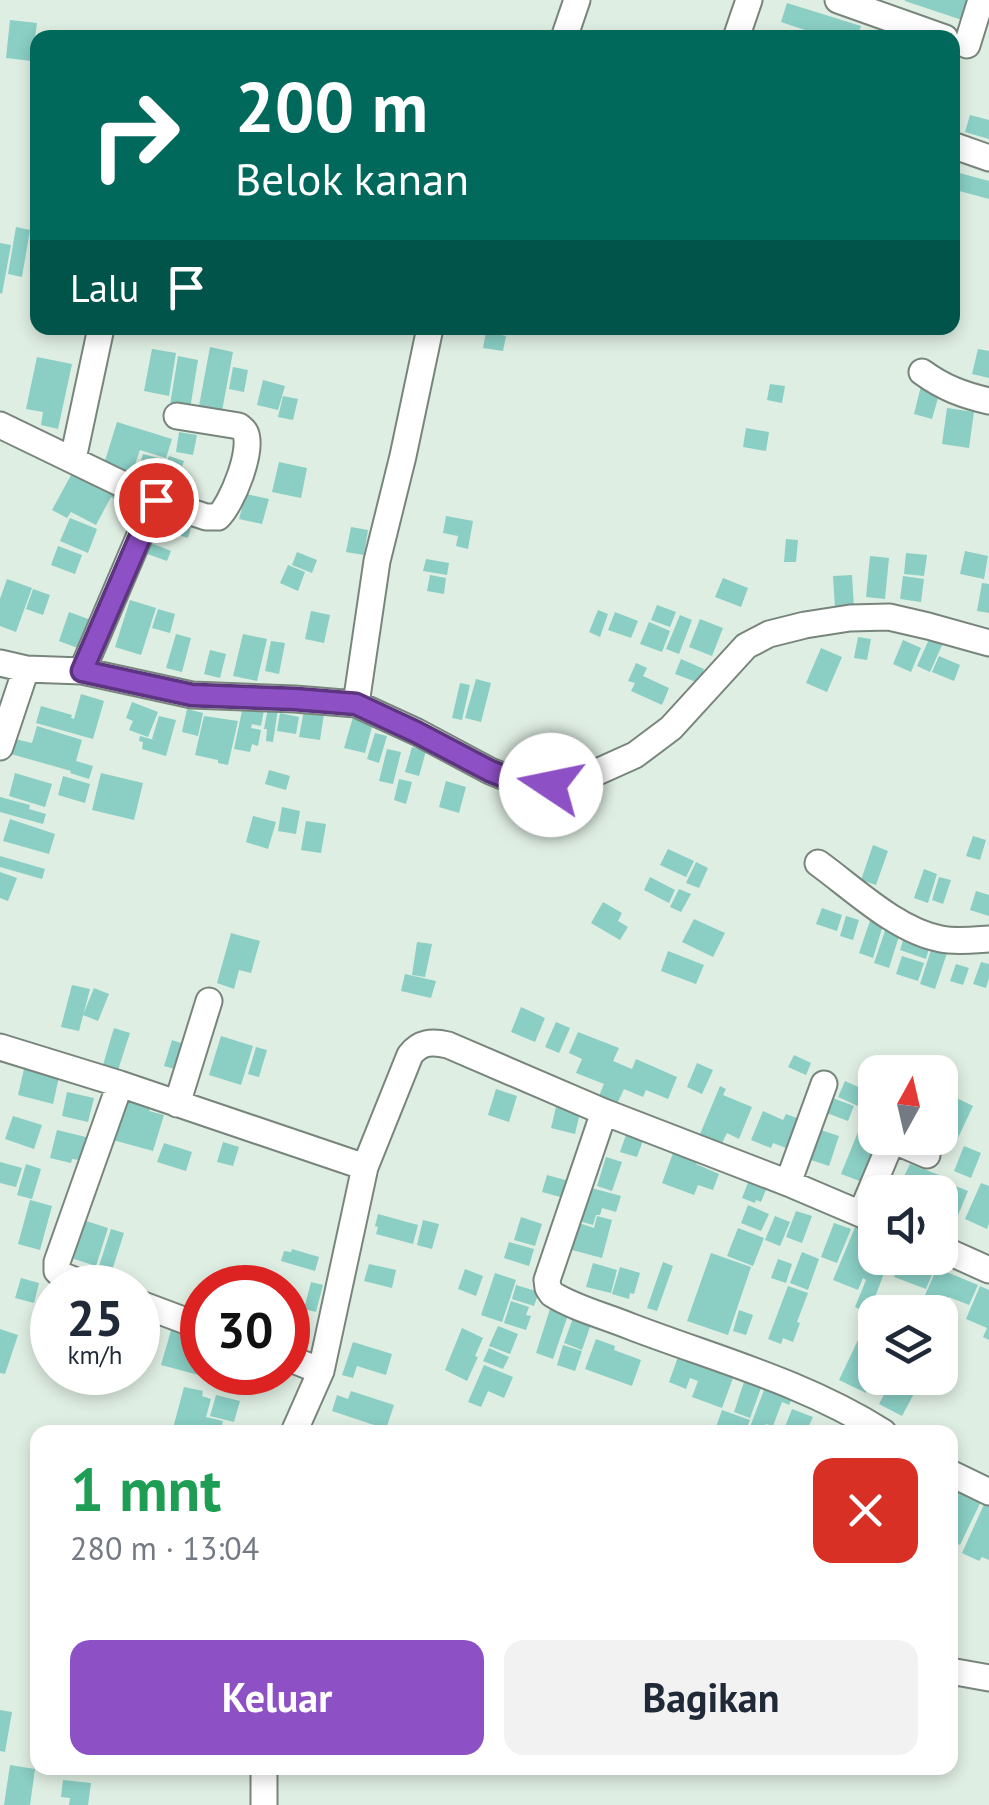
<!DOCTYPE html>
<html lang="id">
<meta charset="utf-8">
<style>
body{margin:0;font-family:"PT Sans",sans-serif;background:#f2f2f3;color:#1f2937;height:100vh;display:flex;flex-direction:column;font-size:38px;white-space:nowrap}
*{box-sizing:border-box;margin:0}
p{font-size:32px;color:#747a83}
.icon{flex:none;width:55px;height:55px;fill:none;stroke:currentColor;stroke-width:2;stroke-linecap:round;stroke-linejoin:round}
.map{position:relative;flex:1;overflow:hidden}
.side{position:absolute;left:30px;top:1425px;width:928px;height:350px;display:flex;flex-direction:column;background:#fff;border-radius:20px;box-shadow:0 5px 15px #0003}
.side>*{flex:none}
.hud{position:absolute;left:30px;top:30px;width:930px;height:305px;border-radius:20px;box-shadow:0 5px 15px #0003;background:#00695c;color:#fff;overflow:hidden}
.needle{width:65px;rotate:8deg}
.fabs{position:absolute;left:858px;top:1055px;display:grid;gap:20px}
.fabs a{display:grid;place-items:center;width:100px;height:100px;border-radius:20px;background:#fff;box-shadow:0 5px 15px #0003;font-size:50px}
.speed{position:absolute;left:30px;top:1265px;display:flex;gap:20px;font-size:50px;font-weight:700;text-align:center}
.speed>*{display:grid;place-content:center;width:130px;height:130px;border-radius:50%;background:#fff;box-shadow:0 5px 15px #0003;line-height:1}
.speed small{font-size:25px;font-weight:400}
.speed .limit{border:15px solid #d22;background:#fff;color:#111}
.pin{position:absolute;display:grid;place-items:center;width:85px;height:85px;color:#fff;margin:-42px;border:5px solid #fff;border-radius:50%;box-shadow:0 2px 10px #0007}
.me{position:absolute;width:110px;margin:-55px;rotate:281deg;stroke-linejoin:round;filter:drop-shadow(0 0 8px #0008)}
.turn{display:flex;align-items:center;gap:35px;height:210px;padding:0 40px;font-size:45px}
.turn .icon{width:130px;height:130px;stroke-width:2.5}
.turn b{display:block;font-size:70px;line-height:85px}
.then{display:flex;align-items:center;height:95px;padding:0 40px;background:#0003;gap:20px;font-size:38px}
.round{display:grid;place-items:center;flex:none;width:105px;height:105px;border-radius:20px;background:#f2f2f3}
.overview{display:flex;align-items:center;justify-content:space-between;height:170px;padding:0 40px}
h1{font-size:60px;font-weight:700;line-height:75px;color:#1e9e55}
.action{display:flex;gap:20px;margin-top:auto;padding:20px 40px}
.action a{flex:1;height:115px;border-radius:20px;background:#8e50c5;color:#fff;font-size:40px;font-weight:700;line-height:115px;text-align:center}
.action a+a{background:#f2f2f3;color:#1f2937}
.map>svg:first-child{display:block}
</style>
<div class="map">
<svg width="989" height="1805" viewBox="0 0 989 1805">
<rect width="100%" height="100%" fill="#dfeee3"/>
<path fill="#8acec4" d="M905,0H970L968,22L905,1Z
M787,3L861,26L857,38H829L781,22Z
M10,20L37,23L32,61L6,58Z
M970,115L989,120V139L965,132Z
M952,171L989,181V199L952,189Z
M16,227L30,230L22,277L8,274Z
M0,243L11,245L2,294L0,293Z
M486,332L506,336L503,351L483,348Z
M210,347L233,352L222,411L199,406Z
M152,349L176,353L169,396L144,391Z
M978,349L989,351V378L972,374Z
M178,356L198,360L190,409L170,405Z
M37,357L72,364L58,429L41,425L43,412L26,409Z
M233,367L248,370L244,392L229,389Z
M263,380L285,386L278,410L257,405Z
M770,384L785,386L782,403L767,400Z
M921,386L940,391L932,419L914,414Z
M283,396L298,399L293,420L278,417Z
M947,408L974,412L969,448L942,444Z
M117,422L172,439L166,458L140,450L132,473L104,464Z
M746,428L769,432L766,451L743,447Z
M179,432L197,435L193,455L176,452Z
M143,454L162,459L155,486L135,480Z
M169,456L184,461L175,487L160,481Z
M279,462L307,468L301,498L272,492Z
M76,466L142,501L136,511L111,497L96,525L71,512L67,518L52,510Z
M246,494L269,499L262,524L239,519Z
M162,507L194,517L188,538L156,528Z
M446,516L473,521L468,549L456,546L458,536L443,533Z
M70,518L97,529L88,553L60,541Z
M351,527L368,530L364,555L346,552Z
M786,539L798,540L796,562H784Z
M143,540L171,551L167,561L139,551Z
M58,546L82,555L75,574L51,565Z
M965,551L988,556L984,579L960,574Z
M297,552L317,560L312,573L292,565Z
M906,553L927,555L924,576L904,574Z
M870,556L889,558L885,599L866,597Z
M426,559L449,563L447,575L423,571Z
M288,565L305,572L298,591L280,583Z
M430,575L446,578L444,594L427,591Z
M852,575L854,608L835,609L833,576Z
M903,576L924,579L921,602L900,599Z
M723,578L748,588L741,607L715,597Z
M7,579L32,588L16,632L0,626V599Z
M982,583L989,584V613L977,611Z
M33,589L50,595L43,615L26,609Z
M130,600L156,608L141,655L115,647Z
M657,605L676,612L670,627L651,620Z
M158,609L175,614L170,633L152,628Z
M598,610L608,614L600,637L589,632Z
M311,611L330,615L324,643L305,639Z
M69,612L94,621L83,650L59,641Z
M615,612L638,621L631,638L608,630Z
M680,615L692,620L679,654L666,649Z
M700,619L723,628L712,656L689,647Z
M649,622L670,631L662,652L640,644Z
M176,634L191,638L182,672L166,668Z
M243,634L267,639L257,681L233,676Z
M858,637L871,639L867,660L854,658Z
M930,637L943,643L930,672L917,666Z
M903,640L921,648L911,672L893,664Z
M271,641L285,643L279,674L265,671Z
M821,648L842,657L827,692L806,683Z
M210,650L226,654L220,678L204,674Z
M939,656L960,665L954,681L932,672Z
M681,659L704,669L699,683L675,674Z
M636,663L647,668L643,676L669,688L662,705L631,691L635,683L628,681Z
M476,679L491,683L481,722L465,718Z
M460,683L470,685L462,720L452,718Z
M81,694L104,701L93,739L36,723L41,706L72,715L71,718L74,719Z
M132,702L158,712L148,737L129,730L133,721L126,718Z
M243,706L264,710L261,726L252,724L251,728L261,730L258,746L252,744L250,752L234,749Z
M268,708L278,709L273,742L266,741L267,729H264Z
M187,709L203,713L198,736L182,732Z
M304,710L324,714L320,740L299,737Z
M280,713L299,717L296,734L277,731Z
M159,716L176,720L166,756L142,749L143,742L139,741L140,736L158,741L152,739Z
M204,716L238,721L228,765L218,763V760L195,755Z
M353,717L373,723L365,753L344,748Z
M37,726L82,740L76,761L93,766L89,779L70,773L71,771L11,754L15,739L32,743Z
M375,733L387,736L379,763L367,759Z
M412,747L426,751L419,776L405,772Z
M387,749L401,752L393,784L379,781Z
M269,770L290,776L286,790L265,784Z
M15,773L52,784L45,807L9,796Z
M101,773L143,783L134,820L92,810Z
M63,776L90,784L85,803L58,795Z
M399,779L412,782L406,804L394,800Z
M446,781L466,787L459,813L439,807Z
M0,797L30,805L29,809L46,814L43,824L0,812Z
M282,807L300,811L296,834L278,831Z
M253,816L276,822L268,849L246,842Z
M10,819L55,834L49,854L3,841Z
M306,821L326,824L321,853L301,850Z
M973,836L986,840L980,860L966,856Z
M873,845L888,851L876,885L861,880Z
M668,849L694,861L686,877L660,865Z
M0,856L45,869L42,879L0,867Z
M696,862L708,868L699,888L686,883Z
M924,869L937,874L928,903L914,898Z
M0,872L17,878L8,901L0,898Z
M650,877L675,890L669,903L644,890Z
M939,877L951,880L943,904L932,900Z
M679,889L691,894L681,912L670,907Z
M976,891L989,895V916L970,910Z
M603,902L622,913L618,921L628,927L620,940L591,923Z
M822,908L842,915L837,931L816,924Z
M846,916L859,920L853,940L840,936Z
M871,918L884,922L873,958L859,953Z
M694,919L725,933L713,957L682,942Z
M886,928L900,933L889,968L874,963Z
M231,933L260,941L251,973L239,970L234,989L217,983Z
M905,934L931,942L926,959L900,950Z
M417,942L432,944L425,977L412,975Z
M933,944L948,950L935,989L920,984Z
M668,951L704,965L696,984L661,971Z
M902,956L924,963L918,981L896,974Z
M981,962L989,964V978L986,988L973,984Z
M956,964L969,968L963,985L950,981Z
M405,974L436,981L431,998L401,991Z
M72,985L90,989L79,1031L61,1027Z
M94,988L109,994L98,1021L83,1015Z
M521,1007L545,1018L535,1042L511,1032Z
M556,1022L570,1028L559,1053L545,1047Z
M114,1028L130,1033L118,1070L103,1065Z
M578,1032L619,1048L613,1061L632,1069L636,1059L677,1077L668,1099L646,1090L643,1097L624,1089L617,1104L599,1096L604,1084L576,1073L582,1059L569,1053Z
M221,1036L253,1046L241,1085L209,1075Z
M172,1040L190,1046L182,1071L164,1066Z
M256,1047L267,1050L259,1077L248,1074Z
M794,1055L811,1063L806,1075L788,1067Z
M697,1063L713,1070L702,1094L687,1087Z
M24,1069L59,1077L53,1104L18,1095Z
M845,1081L867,1091L860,1107L838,1097Z
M720,1086L726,1089L723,1095L752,1107L739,1139L727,1133L722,1143L700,1134Z
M496,1089L517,1096L509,1122L488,1115Z
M940,1090L973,1106L956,1142L940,1135Z
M67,1092L94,1098L88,1122L62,1116Z
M830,1097L854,1106L848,1121L824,1112Z
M125,1099L151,1106L149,1111L164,1115L153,1151L113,1140Z
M556,1107L580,1113L575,1134L551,1128Z
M763,1111L783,1120L786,1114L805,1121L794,1151L773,1143L771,1148L751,1140Z
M13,1116L42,1125L34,1149L5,1139Z
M870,1121L875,1123V1138H883L865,1183L841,1174L860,1127L866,1130Z
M815,1128L839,1136L829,1166L805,1158Z
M57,1130L90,1138L85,1161L72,1159L71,1163L50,1158Z
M627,1132L644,1138L637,1157L620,1152Z
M223,1142L239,1147L233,1166L217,1162Z
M164,1143L192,1152L186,1171L157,1162Z
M676,1145L700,1154L696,1164L719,1174L713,1190L698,1185L694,1195L662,1183Z
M964,1146L981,1153L971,1178L954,1171Z
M606,1157L622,1162L612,1191L597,1186Z
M0,1162L22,1168L16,1187L0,1183Z
M26,1164L41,1169L32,1199L17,1195Z
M910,1164L950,1179L940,1200V1192H905L898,1189Z
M547,1175L569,1181L564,1198L542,1192Z
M751,1175L769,1182L761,1202L756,1200L755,1203L742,1198Z
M981,1183L989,1186V1223L987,1229L965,1219Z
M953,1185L968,1191L956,1220L940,1214Z
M588,1187L621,1196L616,1212L602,1208L600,1215H596L593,1225L579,1221Z
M30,1200L52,1206L40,1250L18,1244Z
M748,1205L769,1214L761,1231L741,1223Z
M796,1211L812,1216L802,1243L786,1237Z
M378,1214L418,1225L413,1244L376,1234L378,1227L375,1226Z
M597,1216L612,1220L602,1258L572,1250L579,1223L594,1228Z
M775,1216L790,1222L780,1246L765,1240Z
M521,1217L542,1224L535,1246L514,1240Z
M83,1220L108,1228L96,1266L71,1258Z
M423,1220L439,1224L432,1249L417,1245Z
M834,1223L851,1229L837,1263L821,1257Z
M856,1225L875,1232V1248L869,1262L886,1268L869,1313L855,1307L866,1280L863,1278L858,1290L833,1280Z
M738,1228L764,1238L753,1266L727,1256Z
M111,1229L124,1233L109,1280L96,1275Z
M509,1242L534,1249L529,1266L504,1258Z
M292,1249L319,1257L315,1271L281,1261L284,1251L291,1252Z
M802,1252L819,1259L808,1290L790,1283Z
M711,1253L751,1267L728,1335L687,1321Z
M902,1258H931L938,1260L926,1289L894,1277Z
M778,1259L792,1264L786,1283L771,1278Z
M663,1262L673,1266L657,1311L647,1308Z
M593,1263L617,1270L611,1293L586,1287Z
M369,1264L396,1270L392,1288L364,1281Z
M620,1267L640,1273L634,1294L630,1293L629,1299L612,1294Z
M937,1268L978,1285L969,1305L949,1297L942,1313L921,1304Z
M465,1269L483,1276L476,1296L458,1289Z
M495,1273L516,1280L502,1322L481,1315Z
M21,1278L39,1283L34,1303L15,1298Z
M311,1282L323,1285L316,1312L304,1309Z
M516,1285L539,1292L534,1306L512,1299Z
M788,1286L808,1293L797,1322L800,1323L793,1342L783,1338L781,1344L768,1339Z
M980,1286L989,1290V1340L983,1337L987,1328L966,1319Z
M511,1301L529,1307L526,1315L531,1316L526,1330L504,1323Z
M45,1303L52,1306V1321L49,1330L36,1325Z
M550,1309L568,1315L553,1359L536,1353Z
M739,1310L753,1315L746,1335L733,1331Z
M573,1318L591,1324L582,1350L564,1343Z
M138,1320L154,1324L148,1348L146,1347L144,1354L138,1352Z
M174,1320L202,1332V1372H224L221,1381L161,1365Z
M498,1326L518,1334L510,1354L489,1346Z
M462,1328L483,1338L475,1356L478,1357L467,1381L445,1370Z
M0,1329L18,1335L5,1374L0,1373Z
M596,1339L615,1346L614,1350L641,1360L632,1386L585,1369Z
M858,1340L875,1348V1378H887L882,1389L870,1383L866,1393L839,1380Z
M353,1342L392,1354L386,1375L357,1366L353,1378L342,1375Z
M563,1345L582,1351L575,1371L557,1365Z
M489,1348L509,1357L503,1369L483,1361Z
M678,1357L733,1378L722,1408L692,1397L698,1381L690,1378L686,1389L669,1382Z
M484,1365L513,1377L504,1398L488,1391L481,1407L468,1402Z
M893,1378L917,1388L902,1416L879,1404Z
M744,1382L761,1388L750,1418L734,1412Z
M767,1382L795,1392L789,1405L782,1402L773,1426L766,1424L763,1432H748Z
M184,1387L203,1391L202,1396L211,1399L206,1417L223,1421L220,1432H172Z
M351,1391L394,1405L386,1429L332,1411L337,1395L348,1399Z
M216,1395L240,1401L234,1422L210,1416Z
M792,1409L813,1417L806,1432H783Z
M722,1410L750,1420L745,1432H732L716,1427Z
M950,1483L985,1493L960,1545L950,1540L952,1529L950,1528Z
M986,1500L989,1501V1560L982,1557L979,1561L962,1553Z
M0,1710L12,1712L5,1752L0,1751Z
M10,1765L35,1769L30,1805H4Z
M63,1780L91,1783L88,1805H69L70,1798L61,1797Z"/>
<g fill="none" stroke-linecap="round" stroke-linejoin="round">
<g stroke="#78857c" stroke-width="29">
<path id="minor" d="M838,0L945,38
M564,38L577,0
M736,38L749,0
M967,45L981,0
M952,145L989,158
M922,372C944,388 963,395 989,401
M0,425L155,500L206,517H218C232,504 254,449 245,432C244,430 241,428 239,426L177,416
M73,459L101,328
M0,663L26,669L82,671L192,695L295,699L356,704L417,732L490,771L518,782L551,785L577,781L635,755L671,728L746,646L769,634L805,625L850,618L889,617L928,626L989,643
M82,671L155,500
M356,704L377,561L403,456L430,328
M0,747L26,669
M818,863C854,889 897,931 941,939C956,942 973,940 989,939
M0,1047L120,1084L365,1167
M177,1104L209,1001
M604,1112L547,1280L548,1288L552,1294C576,1309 606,1316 632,1327C719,1360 803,1382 883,1432
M788,1183L824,1084
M861,1214L892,1140L927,1155
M940,1248L989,1270
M94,1288L61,1275L57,1271V1262L120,1084
M138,1303L202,1327
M288,1358L321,1371
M294,1432L321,1371L365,1167L410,1055C420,1042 432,1041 448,1045L604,1112L788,1183L875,1220
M950,1473L989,1492
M950,1671L989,1678
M264,1805V1768"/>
</g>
<use href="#minor" stroke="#fff" stroke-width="25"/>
</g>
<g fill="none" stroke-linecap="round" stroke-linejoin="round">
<g stroke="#5c3480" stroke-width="25">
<path id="route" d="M156,500L82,671L192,695L295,699L356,704L416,732L490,771L518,782L551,785"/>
</g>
<use href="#route" stroke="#8e50c5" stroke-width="18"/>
</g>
</svg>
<div class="fabs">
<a><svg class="needle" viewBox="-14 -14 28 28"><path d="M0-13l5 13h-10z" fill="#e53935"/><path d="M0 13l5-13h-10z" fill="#747a83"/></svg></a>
<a><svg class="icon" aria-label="sound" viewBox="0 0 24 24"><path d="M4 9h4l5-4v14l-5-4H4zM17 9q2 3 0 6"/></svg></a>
<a><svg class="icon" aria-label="layers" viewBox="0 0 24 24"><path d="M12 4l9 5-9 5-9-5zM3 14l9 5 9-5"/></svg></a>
</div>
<div class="speed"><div>25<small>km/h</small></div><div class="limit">30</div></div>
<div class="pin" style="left:156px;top:500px;background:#d93025"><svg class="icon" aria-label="arrive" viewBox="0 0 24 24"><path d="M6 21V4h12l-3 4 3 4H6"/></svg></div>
<svg class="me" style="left:551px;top:785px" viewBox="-20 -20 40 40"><circle r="19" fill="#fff"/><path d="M0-13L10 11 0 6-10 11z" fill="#8e50c5"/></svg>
<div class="hud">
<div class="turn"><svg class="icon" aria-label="right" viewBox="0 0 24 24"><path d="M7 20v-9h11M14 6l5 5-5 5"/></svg><div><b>200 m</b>Belok kanan</div></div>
<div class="then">Lalu<svg class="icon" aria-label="arrive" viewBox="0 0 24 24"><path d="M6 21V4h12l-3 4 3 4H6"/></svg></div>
</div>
<section class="side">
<div class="overview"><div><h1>1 mnt</h1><p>280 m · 13:04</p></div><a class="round" style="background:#d93025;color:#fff"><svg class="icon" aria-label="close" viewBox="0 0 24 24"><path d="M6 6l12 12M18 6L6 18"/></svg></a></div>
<div class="action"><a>Keluar</a><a>Bagikan</a></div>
</section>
</div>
